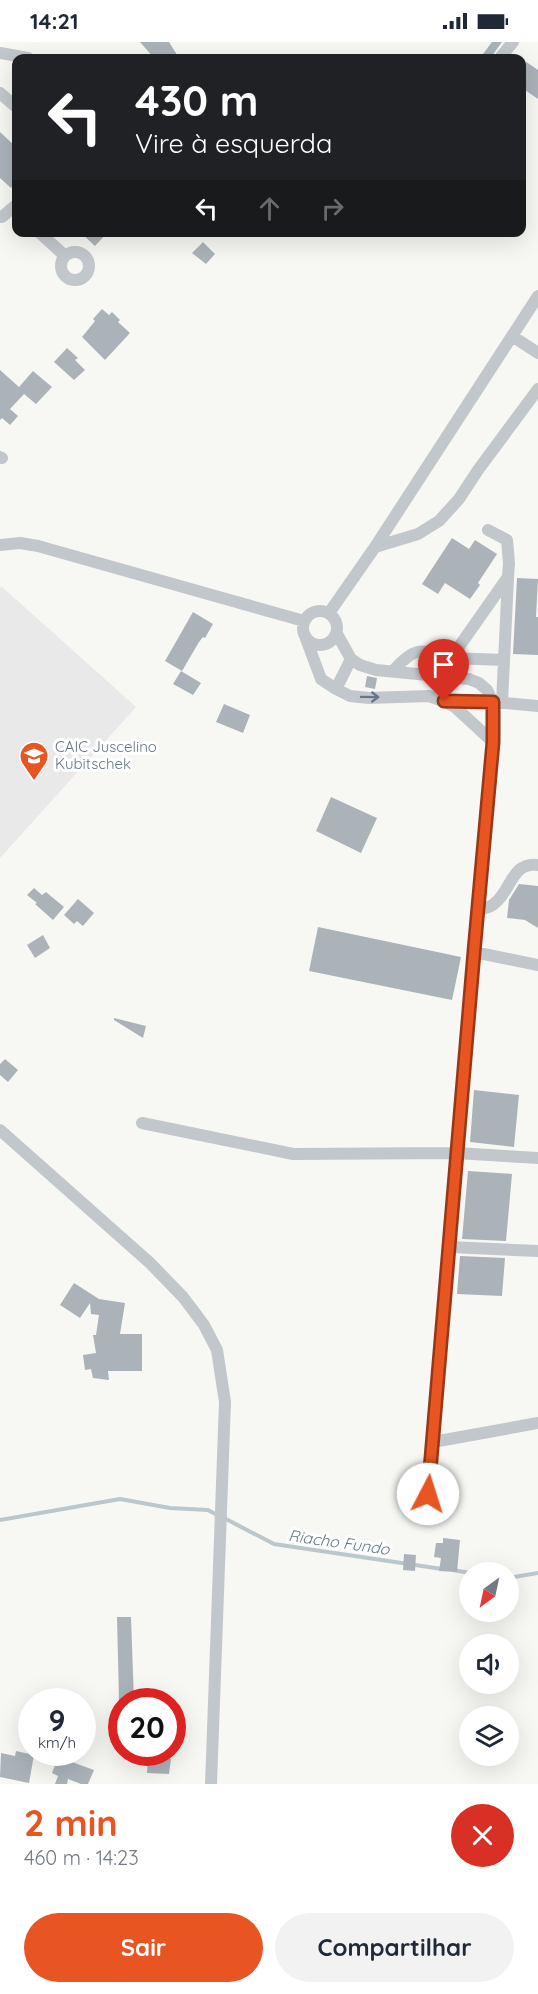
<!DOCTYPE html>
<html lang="pt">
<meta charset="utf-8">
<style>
body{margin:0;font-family:Quicksand,sans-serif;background:#f2f2f3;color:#1f2937;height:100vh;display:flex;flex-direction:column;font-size:22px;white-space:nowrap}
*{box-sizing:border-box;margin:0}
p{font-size:20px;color:#747a83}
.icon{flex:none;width:33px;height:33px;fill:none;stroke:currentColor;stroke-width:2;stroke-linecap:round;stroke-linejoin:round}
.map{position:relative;height:1742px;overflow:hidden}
.details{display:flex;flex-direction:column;background:#fff;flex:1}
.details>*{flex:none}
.guide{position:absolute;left:12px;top:12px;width:514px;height:183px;border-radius:12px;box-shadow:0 6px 24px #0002;background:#202124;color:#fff;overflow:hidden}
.needle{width:39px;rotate:213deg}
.fabs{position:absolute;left:459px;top:1520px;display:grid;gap:12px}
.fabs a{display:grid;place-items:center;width:60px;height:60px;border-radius:50%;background:#fff;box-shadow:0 6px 24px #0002;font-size:30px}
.speed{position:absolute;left:18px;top:1646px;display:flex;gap:12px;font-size:30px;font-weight:700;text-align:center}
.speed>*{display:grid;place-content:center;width:78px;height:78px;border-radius:50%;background:#fff;box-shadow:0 6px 24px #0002;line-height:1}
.speed small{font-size:15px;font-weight:400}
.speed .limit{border:9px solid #d22;background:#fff;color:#111}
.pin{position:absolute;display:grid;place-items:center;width:51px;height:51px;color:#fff;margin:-62px -26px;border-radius:50% 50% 50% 0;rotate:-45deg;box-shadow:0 0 6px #0007}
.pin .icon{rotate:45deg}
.me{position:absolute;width:66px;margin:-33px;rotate:5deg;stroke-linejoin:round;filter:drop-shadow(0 0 4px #0008)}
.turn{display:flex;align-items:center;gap:21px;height:126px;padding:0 24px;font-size:27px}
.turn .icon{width:78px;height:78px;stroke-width:2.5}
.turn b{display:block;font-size:42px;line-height:51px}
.lanes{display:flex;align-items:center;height:57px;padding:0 24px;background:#0003;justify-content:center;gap:30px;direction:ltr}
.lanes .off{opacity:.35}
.round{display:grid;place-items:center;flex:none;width:63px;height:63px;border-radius:32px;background:#f2f2f3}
.summary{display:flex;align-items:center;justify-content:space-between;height:102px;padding:0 24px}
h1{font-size:36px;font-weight:700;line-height:45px;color:#e95522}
.action{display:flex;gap:12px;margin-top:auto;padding:12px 24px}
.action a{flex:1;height:69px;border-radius:36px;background:#e95522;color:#fff;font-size:24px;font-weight:700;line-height:69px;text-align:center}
.action a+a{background:#f2f2f3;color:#1f2937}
.status{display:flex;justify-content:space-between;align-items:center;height:42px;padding:0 30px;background:#fff;direction:ltr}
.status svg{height:16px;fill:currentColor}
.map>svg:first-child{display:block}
</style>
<div class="status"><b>14:21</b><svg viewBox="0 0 49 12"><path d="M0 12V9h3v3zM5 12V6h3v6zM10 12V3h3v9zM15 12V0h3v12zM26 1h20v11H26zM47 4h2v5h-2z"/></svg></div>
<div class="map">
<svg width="538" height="1742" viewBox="0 0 538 1742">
<rect width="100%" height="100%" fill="#f7f8f4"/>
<path fill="#e8e9e8" d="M1,544L136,665L0,816V546Z"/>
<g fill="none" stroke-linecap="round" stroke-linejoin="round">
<path stroke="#bcc7cc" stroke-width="4" d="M224,1476L274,1502L442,1527
M0,1478L120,1457L170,1466L208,1468L217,1473
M453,1528L470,1531
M508,1536L538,1531"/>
</g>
<path fill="#abb3b9" d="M140,0H169L179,16H154Z
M492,0H502L494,11L492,16H480Z
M522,17L538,28V57L522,46Z
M0,90L16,105V128L12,132L16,137L11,146L0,136Z
M80,190H108L95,204Z
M203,200L215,212L206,222L192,211Z
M102,267L109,273L112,270L120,278L118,280L130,291L105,318L82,295L95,279L93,277Z
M67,306L78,316L75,318L85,328L74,338L54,320Z
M0,328L19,345L33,329L52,345L36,362L24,352L10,367L18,374L10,383L2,376L0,378Z
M452,496L469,507L475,498L497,512L478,541L480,543L470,557L445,541L438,552L422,542Z
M517,536L538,537L536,575H538V613L513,612Z
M193,570L213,582L205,596L203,595L199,600L182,629L165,619Z
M181,629L201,641L193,653L173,642Z
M367,634L377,636L375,647L365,645Z
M224,662L250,673L243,691L216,680Z
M331,755L377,776L361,811L316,789Z
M519,842L538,844V886L525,878L507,876L509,858Z
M34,846L42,853L46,850L64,865L53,878L35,862L37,861L27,853Z
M78,857L94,871L83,884L77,879L74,882L64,873Z
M318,885L461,915L452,958L309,929Z
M43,893L50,906L35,916L27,903Z
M114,976L146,984L143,996L114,978Z
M5,1017L18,1028L8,1040L0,1033V1022Z
M474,1048L519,1053L514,1105L470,1100Z
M468,1129L512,1132L506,1199L462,1197Z
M460,1214L505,1216L502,1254L457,1252Z
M74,1241L99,1257L125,1261L120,1292H142V1329H108L109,1338L93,1336L91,1327L85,1328L83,1313L96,1311L93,1293H96L99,1273L91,1272L90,1261L80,1276L60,1263Z
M443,1496L460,1498L457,1530L439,1529L441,1516L434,1515L436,1501H443Z
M404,1512L416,1513L415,1529L403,1528Z
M117,1575H131L134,1659H119Z
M16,1709L34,1713L29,1741L0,1735L1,1711L15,1714Z
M58,1715L94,1728L88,1742H81L68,1737L67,1742H55L58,1734L52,1731Z
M148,1716L171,1717L169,1732L147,1731Z"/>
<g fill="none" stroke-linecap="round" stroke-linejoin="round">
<path stroke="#c2c7cb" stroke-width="12" d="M0,11L28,16
M500,16L513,0
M0,51L16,65
M0,175H2L16,163
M39,190L65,214
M61 224a14 14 0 1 1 28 0a14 14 0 1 1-28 0Z
M512,294L538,311
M0,415L2,416
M0,503L20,501L38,504L304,579
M375,505L418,492L439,479L459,457L478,428L538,347
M303 586a17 17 0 1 1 34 0a17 17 0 1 1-34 0Z
M329,571L375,505L538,254
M337,592L351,617L360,623L376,628L469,637L479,641L487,648L493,660V700L474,910L428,1452
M305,594L321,637L336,647L350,654L369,656L429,654L443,659L455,665L493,700
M451,616L504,618
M393,629C416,603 420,608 451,616L508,535L509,521L507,498L488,488
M336,647L351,617
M446,659L493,660L538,664
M502,660L508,536
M478,868C484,866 490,866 495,861C511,849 512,819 538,823
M474,910L538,923
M142,1081L293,1112L456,1111L538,1116
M0,1088L150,1221L183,1255L204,1283L217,1308L225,1360L211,1742
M450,1205L538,1209
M433,1400L538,1381"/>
</g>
<defs><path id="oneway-shaft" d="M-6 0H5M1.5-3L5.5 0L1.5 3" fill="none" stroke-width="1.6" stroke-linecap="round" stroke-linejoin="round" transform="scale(1.5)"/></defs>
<use stroke="#657787" href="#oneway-shaft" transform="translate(370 655) rotate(1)"/>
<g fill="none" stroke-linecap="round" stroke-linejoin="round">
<g stroke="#973716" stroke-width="15">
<path id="route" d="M428,1452L474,910L493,700V660L444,659"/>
</g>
<use href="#route" stroke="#e95522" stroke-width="10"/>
</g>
<defs>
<g id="school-pin" transform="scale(1.5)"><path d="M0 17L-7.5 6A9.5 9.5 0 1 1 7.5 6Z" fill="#e95522" stroke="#fff"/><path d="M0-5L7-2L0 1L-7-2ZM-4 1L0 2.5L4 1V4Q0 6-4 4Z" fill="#fff"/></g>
</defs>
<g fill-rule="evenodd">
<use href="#school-pin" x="34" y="714"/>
</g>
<g text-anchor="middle" stroke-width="6" stroke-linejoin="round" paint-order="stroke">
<g font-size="15" fill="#657787" stroke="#fff" text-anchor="start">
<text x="55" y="710">CAIC Juscelino<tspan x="55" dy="17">Kubitschek</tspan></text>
</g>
<g font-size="16" font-style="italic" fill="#617983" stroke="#fff">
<text transform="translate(339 1500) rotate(8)" y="6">Riacho Fundo</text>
</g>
</g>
</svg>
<div class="fabs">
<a><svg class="needle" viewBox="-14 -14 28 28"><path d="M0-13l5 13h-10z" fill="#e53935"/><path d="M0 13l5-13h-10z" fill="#747a83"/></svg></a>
<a><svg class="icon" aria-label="sound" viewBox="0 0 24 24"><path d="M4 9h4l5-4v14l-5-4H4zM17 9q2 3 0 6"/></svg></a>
<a><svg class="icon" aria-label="layers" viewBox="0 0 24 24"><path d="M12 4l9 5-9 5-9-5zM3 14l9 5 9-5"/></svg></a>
</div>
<div class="speed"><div>9<small>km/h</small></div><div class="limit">20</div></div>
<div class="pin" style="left:444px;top:659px;background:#d93025"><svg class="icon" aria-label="arrive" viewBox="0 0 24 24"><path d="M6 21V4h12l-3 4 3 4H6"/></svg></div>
<svg class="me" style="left:428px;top:1452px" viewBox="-20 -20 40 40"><circle r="19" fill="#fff"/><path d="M0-13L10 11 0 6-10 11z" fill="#e95522"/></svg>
<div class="guide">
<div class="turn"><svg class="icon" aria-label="left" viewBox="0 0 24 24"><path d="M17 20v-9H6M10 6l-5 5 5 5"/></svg><div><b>430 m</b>Vire à esquerda</div></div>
<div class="lanes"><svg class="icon" aria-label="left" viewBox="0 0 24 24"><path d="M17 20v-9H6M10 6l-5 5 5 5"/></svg><svg class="icon off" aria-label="ahead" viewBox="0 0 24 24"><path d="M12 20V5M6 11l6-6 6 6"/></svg><svg class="icon off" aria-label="right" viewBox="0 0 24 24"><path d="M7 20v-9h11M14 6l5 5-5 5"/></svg></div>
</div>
</div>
<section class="details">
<div class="summary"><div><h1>2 min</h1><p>460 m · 14:23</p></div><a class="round" style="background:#d93025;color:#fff"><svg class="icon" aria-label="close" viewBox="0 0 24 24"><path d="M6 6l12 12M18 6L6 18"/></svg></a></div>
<div class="action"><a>Sair</a><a>Compartilhar</a></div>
</section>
